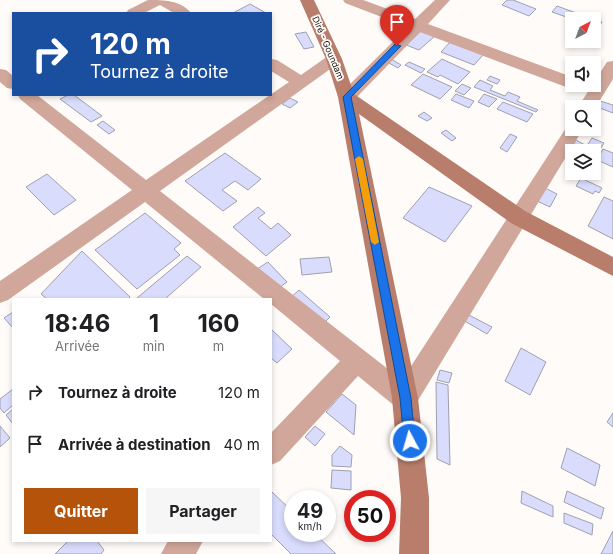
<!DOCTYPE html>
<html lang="fr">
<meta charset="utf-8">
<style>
body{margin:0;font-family:Inter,sans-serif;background:#f6f6f6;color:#202124;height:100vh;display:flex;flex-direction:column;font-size:15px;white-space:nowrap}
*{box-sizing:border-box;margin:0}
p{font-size:13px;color:#757577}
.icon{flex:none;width:22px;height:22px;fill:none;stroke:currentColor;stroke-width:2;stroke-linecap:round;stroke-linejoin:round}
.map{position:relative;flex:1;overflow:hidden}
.panel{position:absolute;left:12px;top:298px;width:260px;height:244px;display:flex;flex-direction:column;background:#fff;border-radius:0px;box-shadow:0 2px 6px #0003}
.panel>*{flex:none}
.banner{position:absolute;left:12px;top:12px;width:260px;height:84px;border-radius:0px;box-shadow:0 2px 6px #0003;background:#1a4fa0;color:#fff;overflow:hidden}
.needle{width:26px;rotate:41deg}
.fabs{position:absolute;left:565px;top:12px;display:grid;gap:8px}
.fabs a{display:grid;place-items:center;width:36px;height:36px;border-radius:0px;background:#fff;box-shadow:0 2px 6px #0003;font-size:20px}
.speed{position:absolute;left:284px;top:490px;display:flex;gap:8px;font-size:20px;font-weight:700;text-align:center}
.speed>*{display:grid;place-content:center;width:52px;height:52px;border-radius:50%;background:#fff;box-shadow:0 2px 6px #0003;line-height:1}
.speed small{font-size:10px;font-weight:400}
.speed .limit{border:6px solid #d22;background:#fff;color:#111}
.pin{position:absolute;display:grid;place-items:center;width:34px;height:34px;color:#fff;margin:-41px -17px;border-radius:50% 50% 50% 0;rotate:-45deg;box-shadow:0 0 4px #0007}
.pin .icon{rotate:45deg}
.me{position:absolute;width:44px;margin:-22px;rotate:354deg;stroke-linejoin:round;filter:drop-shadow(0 0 3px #0008)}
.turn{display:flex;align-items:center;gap:14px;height:84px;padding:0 12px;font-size:18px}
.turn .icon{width:52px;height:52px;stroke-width:2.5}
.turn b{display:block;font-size:28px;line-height:34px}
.eta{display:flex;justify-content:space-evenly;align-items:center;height:68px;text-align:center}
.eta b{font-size:24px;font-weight:700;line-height:28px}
.button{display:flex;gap:8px;margin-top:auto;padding:8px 12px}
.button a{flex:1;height:46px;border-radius:0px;background:#b45309;color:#fff;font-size:16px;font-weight:700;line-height:46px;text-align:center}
.button a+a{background:#f6f6f6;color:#202124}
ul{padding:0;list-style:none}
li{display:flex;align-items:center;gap:12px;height:52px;padding:0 12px}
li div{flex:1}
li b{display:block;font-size:15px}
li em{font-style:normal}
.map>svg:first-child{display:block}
</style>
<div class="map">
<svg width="613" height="554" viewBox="0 0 613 554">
<rect width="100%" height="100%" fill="#fefbf8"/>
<path fill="#d9dcfc" stroke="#9fa0af" d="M507,0H513L536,9L529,16L502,5Z
M250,4L266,13H233Z
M557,6L593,19H572L552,12Z
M594,19L602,22L598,28L594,27Z
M422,30L435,36L419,50L406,45Z
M306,32L314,47L304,49L295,34Z
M451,41L484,54L474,65L441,52Z
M391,59L401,65L398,68L387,62Z
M442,59L470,72L458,84L440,75L438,77L427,72Z
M409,62L425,69L421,73L405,65Z
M423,74L452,87L440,99L411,85Z
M490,76L500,80L497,84L487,80Z
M480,80L493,86L490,90L505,96L508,92L520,97L517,101L538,110L536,112L474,87Z
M462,84L471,88L464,95L455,91Z
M456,94L474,101L469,108L451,100Z
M484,94L497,99L489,107L478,102Z
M68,95H74L102,116L91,122L60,99Z
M290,98L298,102L290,108L282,104Z
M600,101L613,105V113L597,107Z
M503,102L533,114L527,122L497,109Z
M424,112L432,118L427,121L418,116Z
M103,121L115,130L109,134L97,125Z
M446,130L456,138L452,141L441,133Z
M510,134L517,137L507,152L500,148Z
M592,138L604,143L601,148L588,144Z
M576,140L585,145L581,151H570Z
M603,149L613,153V167L597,160Z
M225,153L261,179L248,190L235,181L222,190L237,201L223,211L185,181Z
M47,174L76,200L54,215L26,187Z
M581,178L602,188L599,193L595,191L593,194L576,186Z
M429,187L472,206L445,242L403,218Z
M543,187L557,194L550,207L537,201Z
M604,197L613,201V239L588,226Z
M258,207L265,213L258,218L271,229L278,223L291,235L266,256L233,227Z
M145,213L181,243L174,249L180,255L137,289L95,250Z
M82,251L130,297L128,299H47L41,294Z
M187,256L201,267L165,299H138L137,298Z
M329,257L332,272L302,275L300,259Z
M268,262L287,282L276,290L257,269Z
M299,290L330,317L319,328L288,300Z
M13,312V328L4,318Z
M465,313L492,327L487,334L463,320Z
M271,329L292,349L277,363L271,358Z
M521,348L546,362L530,395L505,381Z
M440,370L452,373L449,383L437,380Z
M436,382L448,385L450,465L437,459Z
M13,389V405L4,413L0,408V399Z
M342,394L356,405L354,435L326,412Z
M13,409V424L6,415Z
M613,413V427L607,422Z
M0,426L10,438L0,447Z
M315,426L325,434L315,446L305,437Z
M340,446L352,455L351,467L332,466V455Z
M567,448L600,465L595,486L561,468Z
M332,470L351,471V490L331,488Z
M271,491L293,512V533H314L336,554H291L271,534Z
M522,491L553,506V517L521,503Z
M567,491L604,508L601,519L564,502Z
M564,513L593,524L592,535L564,523Z
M613,531V554H601Z
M68,541H97L104,550L101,554H55Z"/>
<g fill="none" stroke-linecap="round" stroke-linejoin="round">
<path fill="#d0a79a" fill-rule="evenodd" d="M148,0C163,0 181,0 191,13H174L160,5L144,13H126L128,10Z
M343,0H363L415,19L435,0H450L428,24L572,77V85H579L572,88L566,87L420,32L353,101L347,103L341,101L338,97L341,93L408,27L345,3Z
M334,54L340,56L342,59L340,62L160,191L402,380L568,125L572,123V129H583L414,407L405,410L396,407L358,376L280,461L271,465V433L340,361L271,304V299H264L145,202L8,300L0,303V281L132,190L20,99L18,95H37L146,180L289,82L271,71V59L277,60L301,75L328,56Z
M613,61V79L594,110V107H578L607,62Z
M0,69L6,70L13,76V89L7,88L0,82Z
M168,541H203L196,554H161Z"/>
<path fill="#b87e6b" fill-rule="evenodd" d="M300,0H314L342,59L354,94L525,211L613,257V276L511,223L359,114L418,398L429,498V554H399L401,498L392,398L338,97L326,59Z"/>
</g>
<path fill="#1a73e8" stroke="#114b97" d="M395,44L401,46L351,97L411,398L415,441L413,445L410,446L406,445L404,441L400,398L343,97Z"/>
<path fill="#f59e0b" d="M359,156L363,159L379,242L375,245L371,242L355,159Z"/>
<g text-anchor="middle" stroke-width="3.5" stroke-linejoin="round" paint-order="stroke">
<g font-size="9" fill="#1f1a16" stroke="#fefbf8">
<text transform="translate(328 48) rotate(67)" y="3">Diré - Goundam</text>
</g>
</g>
</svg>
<div class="fabs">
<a><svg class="needle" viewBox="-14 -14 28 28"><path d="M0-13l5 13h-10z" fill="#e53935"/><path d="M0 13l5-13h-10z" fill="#757577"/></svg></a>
<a><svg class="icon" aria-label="sound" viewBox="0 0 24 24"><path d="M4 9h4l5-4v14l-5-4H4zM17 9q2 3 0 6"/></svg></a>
<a><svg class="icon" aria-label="search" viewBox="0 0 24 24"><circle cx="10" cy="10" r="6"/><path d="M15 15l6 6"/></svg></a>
<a><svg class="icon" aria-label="layers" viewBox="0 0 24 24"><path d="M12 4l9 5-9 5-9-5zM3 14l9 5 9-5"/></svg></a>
</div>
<div class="speed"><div>49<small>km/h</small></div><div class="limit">50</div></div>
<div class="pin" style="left:397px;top:46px;background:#d93025"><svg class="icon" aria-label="arrive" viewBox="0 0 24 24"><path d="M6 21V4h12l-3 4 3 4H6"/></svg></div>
<svg class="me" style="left:410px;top:441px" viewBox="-20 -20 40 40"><circle r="17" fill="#1a73e8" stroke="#fff" stroke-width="3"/><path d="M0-11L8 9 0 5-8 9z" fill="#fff"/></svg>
<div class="banner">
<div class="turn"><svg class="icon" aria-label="right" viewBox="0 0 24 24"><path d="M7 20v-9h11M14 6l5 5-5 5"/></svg><div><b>120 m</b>Tournez à droite</div></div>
</div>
<section class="panel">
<div class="eta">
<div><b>18:46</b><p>Arrivée</p></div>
<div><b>1</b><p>min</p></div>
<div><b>160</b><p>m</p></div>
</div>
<ul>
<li><svg class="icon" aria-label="right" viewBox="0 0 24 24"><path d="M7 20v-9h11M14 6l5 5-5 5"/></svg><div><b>Tournez à droite</b></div><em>120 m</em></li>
<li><svg class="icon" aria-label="arrive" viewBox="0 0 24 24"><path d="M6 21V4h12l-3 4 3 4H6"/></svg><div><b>Arrivée à destination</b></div><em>40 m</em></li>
</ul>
<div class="button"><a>Quitter</a><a>Partager</a></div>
</section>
</div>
